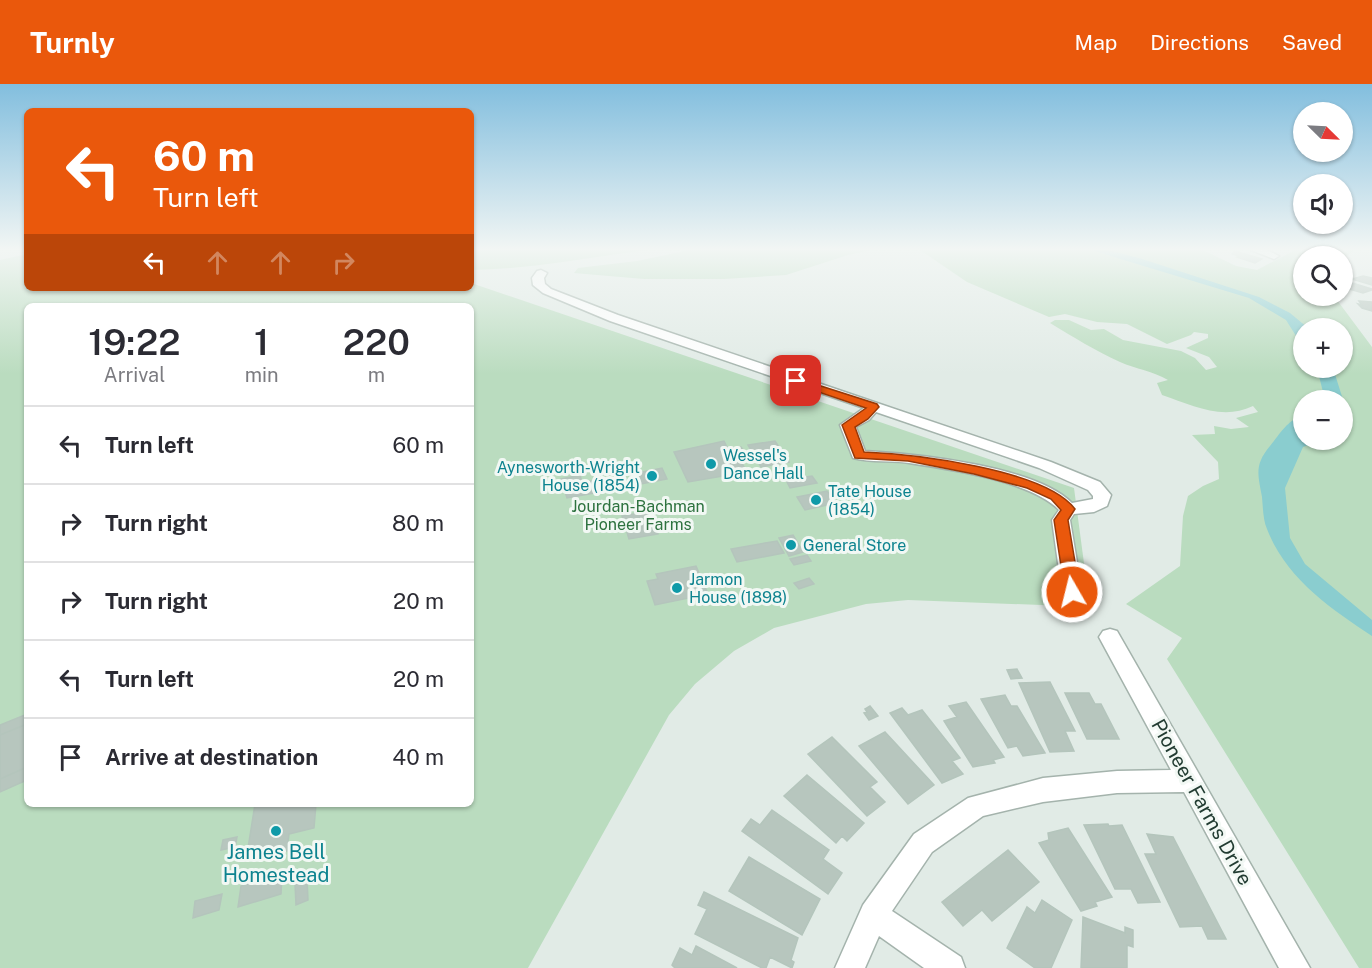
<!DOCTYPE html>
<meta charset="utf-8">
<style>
body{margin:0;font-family:"Public Sans",sans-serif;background:#f2f2f3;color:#2b2b33;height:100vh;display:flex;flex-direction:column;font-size:22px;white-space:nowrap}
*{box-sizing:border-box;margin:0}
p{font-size:20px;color:#7c7c81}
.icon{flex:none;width:33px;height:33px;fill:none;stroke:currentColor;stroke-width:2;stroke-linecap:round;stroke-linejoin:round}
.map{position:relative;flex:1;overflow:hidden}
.drawer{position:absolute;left:24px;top:219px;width:450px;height:504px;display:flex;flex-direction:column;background:#fff;border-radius:9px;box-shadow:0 2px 4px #0004}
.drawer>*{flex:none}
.banner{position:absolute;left:24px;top:24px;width:450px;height:183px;border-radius:9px;box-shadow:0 2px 4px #0004;background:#ea580c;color:#fff;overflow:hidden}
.needle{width:39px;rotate:114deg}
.fabs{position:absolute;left:1293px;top:18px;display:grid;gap:12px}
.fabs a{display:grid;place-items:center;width:60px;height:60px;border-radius:50%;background:#fff;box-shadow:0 2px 4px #0004;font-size:30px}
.pin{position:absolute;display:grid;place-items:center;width:51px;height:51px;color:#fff;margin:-26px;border-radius:12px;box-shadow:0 3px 9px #0006}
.me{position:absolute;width:66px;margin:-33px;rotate:352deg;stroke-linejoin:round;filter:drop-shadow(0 0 4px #0008)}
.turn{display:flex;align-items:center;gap:21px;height:126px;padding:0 30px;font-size:27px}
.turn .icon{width:78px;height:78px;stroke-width:2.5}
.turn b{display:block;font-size:42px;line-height:51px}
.lanes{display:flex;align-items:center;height:57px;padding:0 30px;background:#0003;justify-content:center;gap:30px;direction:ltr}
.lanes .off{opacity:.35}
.eta{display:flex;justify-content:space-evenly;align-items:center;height:102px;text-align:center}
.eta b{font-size:36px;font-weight:600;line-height:42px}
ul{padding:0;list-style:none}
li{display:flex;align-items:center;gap:18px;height:78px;padding:0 30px;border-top:2px solid #e1e1e2}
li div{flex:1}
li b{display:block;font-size:22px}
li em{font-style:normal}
header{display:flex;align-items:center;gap:36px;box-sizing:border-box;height:84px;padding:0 30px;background:#ea580c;color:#fff}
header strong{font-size:28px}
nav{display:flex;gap:33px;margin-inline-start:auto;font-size:21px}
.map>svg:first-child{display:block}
</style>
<header>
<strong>Turnly</strong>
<nav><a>Map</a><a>Directions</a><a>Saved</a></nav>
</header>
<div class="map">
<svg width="1372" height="884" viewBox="0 0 1372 884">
<rect width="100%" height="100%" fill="#e1ebe6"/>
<path fill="#badcbf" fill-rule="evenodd" d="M471,166H646C587,174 530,185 471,186Z
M689,166H871L848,171L786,191L724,195H644L574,189L578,184L637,177Z
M920,166H1203L1236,182L1257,186L1295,166H1355L1343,174L1304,172V212H1334L1372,263V884H1359L1167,575L1182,554L1126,520L1180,482L1183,432L1188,412L1203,402L1219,395L1218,378L1192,351L1215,350L1214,342L1231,345L1249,343L1236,334L1258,328L1253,322C1222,337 1192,321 1162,311L1157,299L1168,296C1153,287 1136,285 1120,278C1096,267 1073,253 1050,239L1055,236H1069L1091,246L1104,245L1123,256L1181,267L1195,274L1206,286L1217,283L1209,273L1186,264L1208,254V250L1194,248L1191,251L1167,260L1127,240L1097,238L1065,230L1049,233L967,198ZM1304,244H1342V284H1304ZM1304,316H1342V356H1304Z
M27,170V204H471V199L1074,404L1089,517L1093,523L908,516L866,520L774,544L734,567L695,600L669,631L528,884H0V176ZM27,222H471V720H27Z"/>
<path fill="#8acdcf" d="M1091,166H1108L1139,174L1259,213L1290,229L1308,244H1304L1303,263L1286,236L1249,214Z
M1317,284H1333L1345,322L1343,327L1342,316H1325Z
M1303,332L1304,356H1322L1303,363L1285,404L1290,454L1305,480L1372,536V552C1330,524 1286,494 1267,445C1263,436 1263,424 1262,413C1258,391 1254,381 1270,362C1280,350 1288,335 1303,332Z"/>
<path fill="#b7c6be" stroke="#b4c5bc" stroke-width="1.5" d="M1235,167L1262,175L1255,179L1237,173L1239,172L1232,170Z
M1363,192L1372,194V201L1352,195Z
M1349,198L1372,205V206L1363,209L1342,203V199Z
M1359,217L1372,218V227L1362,224L1358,220L1362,221Z
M724,357L728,365L741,363L746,370L737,371L747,388L688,398L674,368Z
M775,357L789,378L761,383L748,361Z
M662,384L667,395L641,400L637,389Z
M580,391L582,398L591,397L595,409L567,414L561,395Z
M812,392L817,399L790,404L786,396Z
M827,407L836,419L805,426L797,413Z
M650,427L658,450L629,455L622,432Z
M793,451L803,468L789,472L779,454Z
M777,457L784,469L737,478L731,465Z
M807,471L811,477L794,481L790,475Z
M696,482L708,510L655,521L647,497L658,495L656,490Z
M809,494L814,500L799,505L794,499Z
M1017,585L1022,594L1011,595L1007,586Z
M1050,598L1075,647H1065L1074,667L1050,668L1019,599Z
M1065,609H1089L1095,620H1101L1119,655H1087Z
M1005,611L1011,622H1017L1045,669L1023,672L1017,662L1008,664L981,615Z
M966,618L1004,673L993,676L995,679L973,683L944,637L957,633L949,622Z
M870,622L878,632L869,636L864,629L867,628L865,625Z
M902,624L908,631L922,626L960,674L952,677L963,690L942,699L890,629Z
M27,630V640L0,651V641Z
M27,640V683L0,695V651Z
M885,648L934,701L908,720L859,662Z
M832,653L877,698L870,703L885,718L867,732L808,670Z
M27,683V696L0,708V695Z
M807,691L864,739L847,757L842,752L836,759L784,712Z
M255,720H316L314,744L289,750L287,767L246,777Z
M772,726L829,766L823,775L842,789L828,810L742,747L751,735L760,741Z
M1108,740L1109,742L1122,741L1160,818L1138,819L1131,805H1115L1084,741Z
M1068,744L1112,813L1095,818L1097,822L1081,827L1039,759L1049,756L1048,749Z
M1147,750L1173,753L1226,855H1208L1202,842L1180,843L1145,770H1156Z
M237,753L235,763L221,766L223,756Z
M1008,766L1039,798L992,837L982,826L963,842L942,818Z
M749,773L820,815L802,851L729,807Z
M282,790L281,810L238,823L241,802Z
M307,795L308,816L296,821L295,800Z
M704,808L798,854L791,876L794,878L792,884L770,873L766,884H762L695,850L707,825L698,821Z
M222,810L219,826L193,834L195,817Z
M1042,816L1072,836L1051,884H1035L1007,864L1027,823L1035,829Z
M1083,833L1125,849V843L1133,846V863L1127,861V884H1081Z
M696,862L737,884H675L672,881L680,864L692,871Z"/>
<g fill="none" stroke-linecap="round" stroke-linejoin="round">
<g stroke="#a4b3ac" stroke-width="3">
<path id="minor" d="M1251,166H1267L1279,172L1274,175Z
M541,186L547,189L544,194L545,200L551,205L618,231L1051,378L1100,398L1111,411L1107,422L1094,428L1074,430L1070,436L1082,508L1079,513L1072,515L1065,513L1062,508L1052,436L1059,426C1031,397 949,385 909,379C891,376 871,379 853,374L840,341L864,324L610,237L543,209L533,201L532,194L537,187ZM876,328L1039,384L1088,406L1093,412V415L1072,419C1035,382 918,370 865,367L856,343L869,336Z
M1110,545L1117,547L1310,884H1279L1184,708L1117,709L1043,718L983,732L932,768L892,827L961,873L965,884H924L879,852L865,884H835L863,821L914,750L968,714L1043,694L1117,687L1171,686L1099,553L1103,547Z"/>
</g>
<use href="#minor" fill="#fff" fill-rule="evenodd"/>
</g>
<linearGradient id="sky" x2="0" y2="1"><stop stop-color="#82bede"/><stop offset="0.57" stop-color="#f2f6f4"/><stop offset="1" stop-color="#f2f6f4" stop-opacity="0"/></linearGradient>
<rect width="1372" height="290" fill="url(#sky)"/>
<path fill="#ea580c" stroke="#983908" stroke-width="1.5" d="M796,294L877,320L879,323L868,335L855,343L864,368C913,370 1045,385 1075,425L1068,436L1080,508L1077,512H1067L1065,508L1054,436L1061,426L1051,415L1027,404L974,390L908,377L855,374L842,341L866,324L792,299V295Z"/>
<g fill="#0f9aa8" stroke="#f2f8f4" stroke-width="2">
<circle cx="711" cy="380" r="6"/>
<circle cx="652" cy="392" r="6"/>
<circle cx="816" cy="416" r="6"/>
<circle cx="791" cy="461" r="6"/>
<circle cx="677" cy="504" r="6"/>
<circle cx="276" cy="747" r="6"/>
</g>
<g text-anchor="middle" stroke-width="6" stroke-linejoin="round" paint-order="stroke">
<g font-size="16" fill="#0d838f" stroke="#f2f8f4" text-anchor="start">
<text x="723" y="377">Wessel's<tspan x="723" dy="18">Dance Hall</tspan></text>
<text x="640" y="389" text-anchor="end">Aynesworth-Wright<tspan x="640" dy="18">House (1854)</tspan></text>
<text x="828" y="413">Tate House<tspan x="828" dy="18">(1854)</tspan></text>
<text x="803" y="467">General Store</text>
<text x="689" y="501">Jarmon<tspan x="689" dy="18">House (1898)</tspan></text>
</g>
<g font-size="16" fill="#2d723f" stroke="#f2f8f4">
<text x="638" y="428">Jourdan-Bachman<tspan x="638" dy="18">Pioneer Farms</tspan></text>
</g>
<g font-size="20" fill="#223c32" stroke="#f2f8f4">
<text transform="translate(1202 718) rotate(61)" y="7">Pioneer Farms Drive</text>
</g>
<g font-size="20" fill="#0d838f" stroke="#f2f8f4">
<text x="276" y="775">James Bell<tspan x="276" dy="23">Homestead</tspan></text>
</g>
</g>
</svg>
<div class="fabs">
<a><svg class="needle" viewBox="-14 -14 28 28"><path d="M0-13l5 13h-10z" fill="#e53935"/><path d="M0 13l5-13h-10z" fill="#7c7c81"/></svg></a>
<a><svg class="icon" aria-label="sound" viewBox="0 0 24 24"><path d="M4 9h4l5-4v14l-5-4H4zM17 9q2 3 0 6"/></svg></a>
<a><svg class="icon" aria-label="search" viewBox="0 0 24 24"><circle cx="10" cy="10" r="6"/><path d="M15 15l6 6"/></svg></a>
<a>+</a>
<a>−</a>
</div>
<div class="pin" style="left:796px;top:297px;background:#d93025"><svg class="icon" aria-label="arrive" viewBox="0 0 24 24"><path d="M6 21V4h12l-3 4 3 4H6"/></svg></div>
<svg class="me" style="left:1072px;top:508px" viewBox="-20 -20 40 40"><circle r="17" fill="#ea580c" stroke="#fff" stroke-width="3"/><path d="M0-11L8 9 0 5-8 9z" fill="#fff"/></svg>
<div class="banner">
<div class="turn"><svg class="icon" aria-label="left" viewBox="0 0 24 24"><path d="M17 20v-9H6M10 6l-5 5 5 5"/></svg><div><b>60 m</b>Turn left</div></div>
<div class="lanes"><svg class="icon" aria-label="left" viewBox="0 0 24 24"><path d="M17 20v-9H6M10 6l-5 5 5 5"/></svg><svg class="icon off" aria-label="ahead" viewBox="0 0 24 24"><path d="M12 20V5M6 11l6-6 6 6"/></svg><svg class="icon off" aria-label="ahead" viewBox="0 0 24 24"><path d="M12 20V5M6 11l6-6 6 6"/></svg><svg class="icon off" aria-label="right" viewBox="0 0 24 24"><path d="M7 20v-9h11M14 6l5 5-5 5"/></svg></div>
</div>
<section class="drawer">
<div class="eta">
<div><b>19:22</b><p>Arrival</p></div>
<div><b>1</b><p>min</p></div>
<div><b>220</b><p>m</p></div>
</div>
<ul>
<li><svg class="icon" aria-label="left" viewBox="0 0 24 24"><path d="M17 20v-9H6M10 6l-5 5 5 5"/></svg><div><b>Turn left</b></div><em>60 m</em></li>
<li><svg class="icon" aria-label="right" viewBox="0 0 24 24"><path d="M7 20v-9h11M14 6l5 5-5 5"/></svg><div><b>Turn right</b></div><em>80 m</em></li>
<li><svg class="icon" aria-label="right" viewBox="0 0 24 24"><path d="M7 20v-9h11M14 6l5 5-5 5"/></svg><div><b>Turn right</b></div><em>20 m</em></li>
<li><svg class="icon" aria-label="left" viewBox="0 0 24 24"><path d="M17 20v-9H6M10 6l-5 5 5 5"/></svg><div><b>Turn left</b></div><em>20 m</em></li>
<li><svg class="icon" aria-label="arrive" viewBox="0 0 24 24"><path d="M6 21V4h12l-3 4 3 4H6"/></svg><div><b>Arrive at destination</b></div><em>40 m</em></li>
</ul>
</section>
</div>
